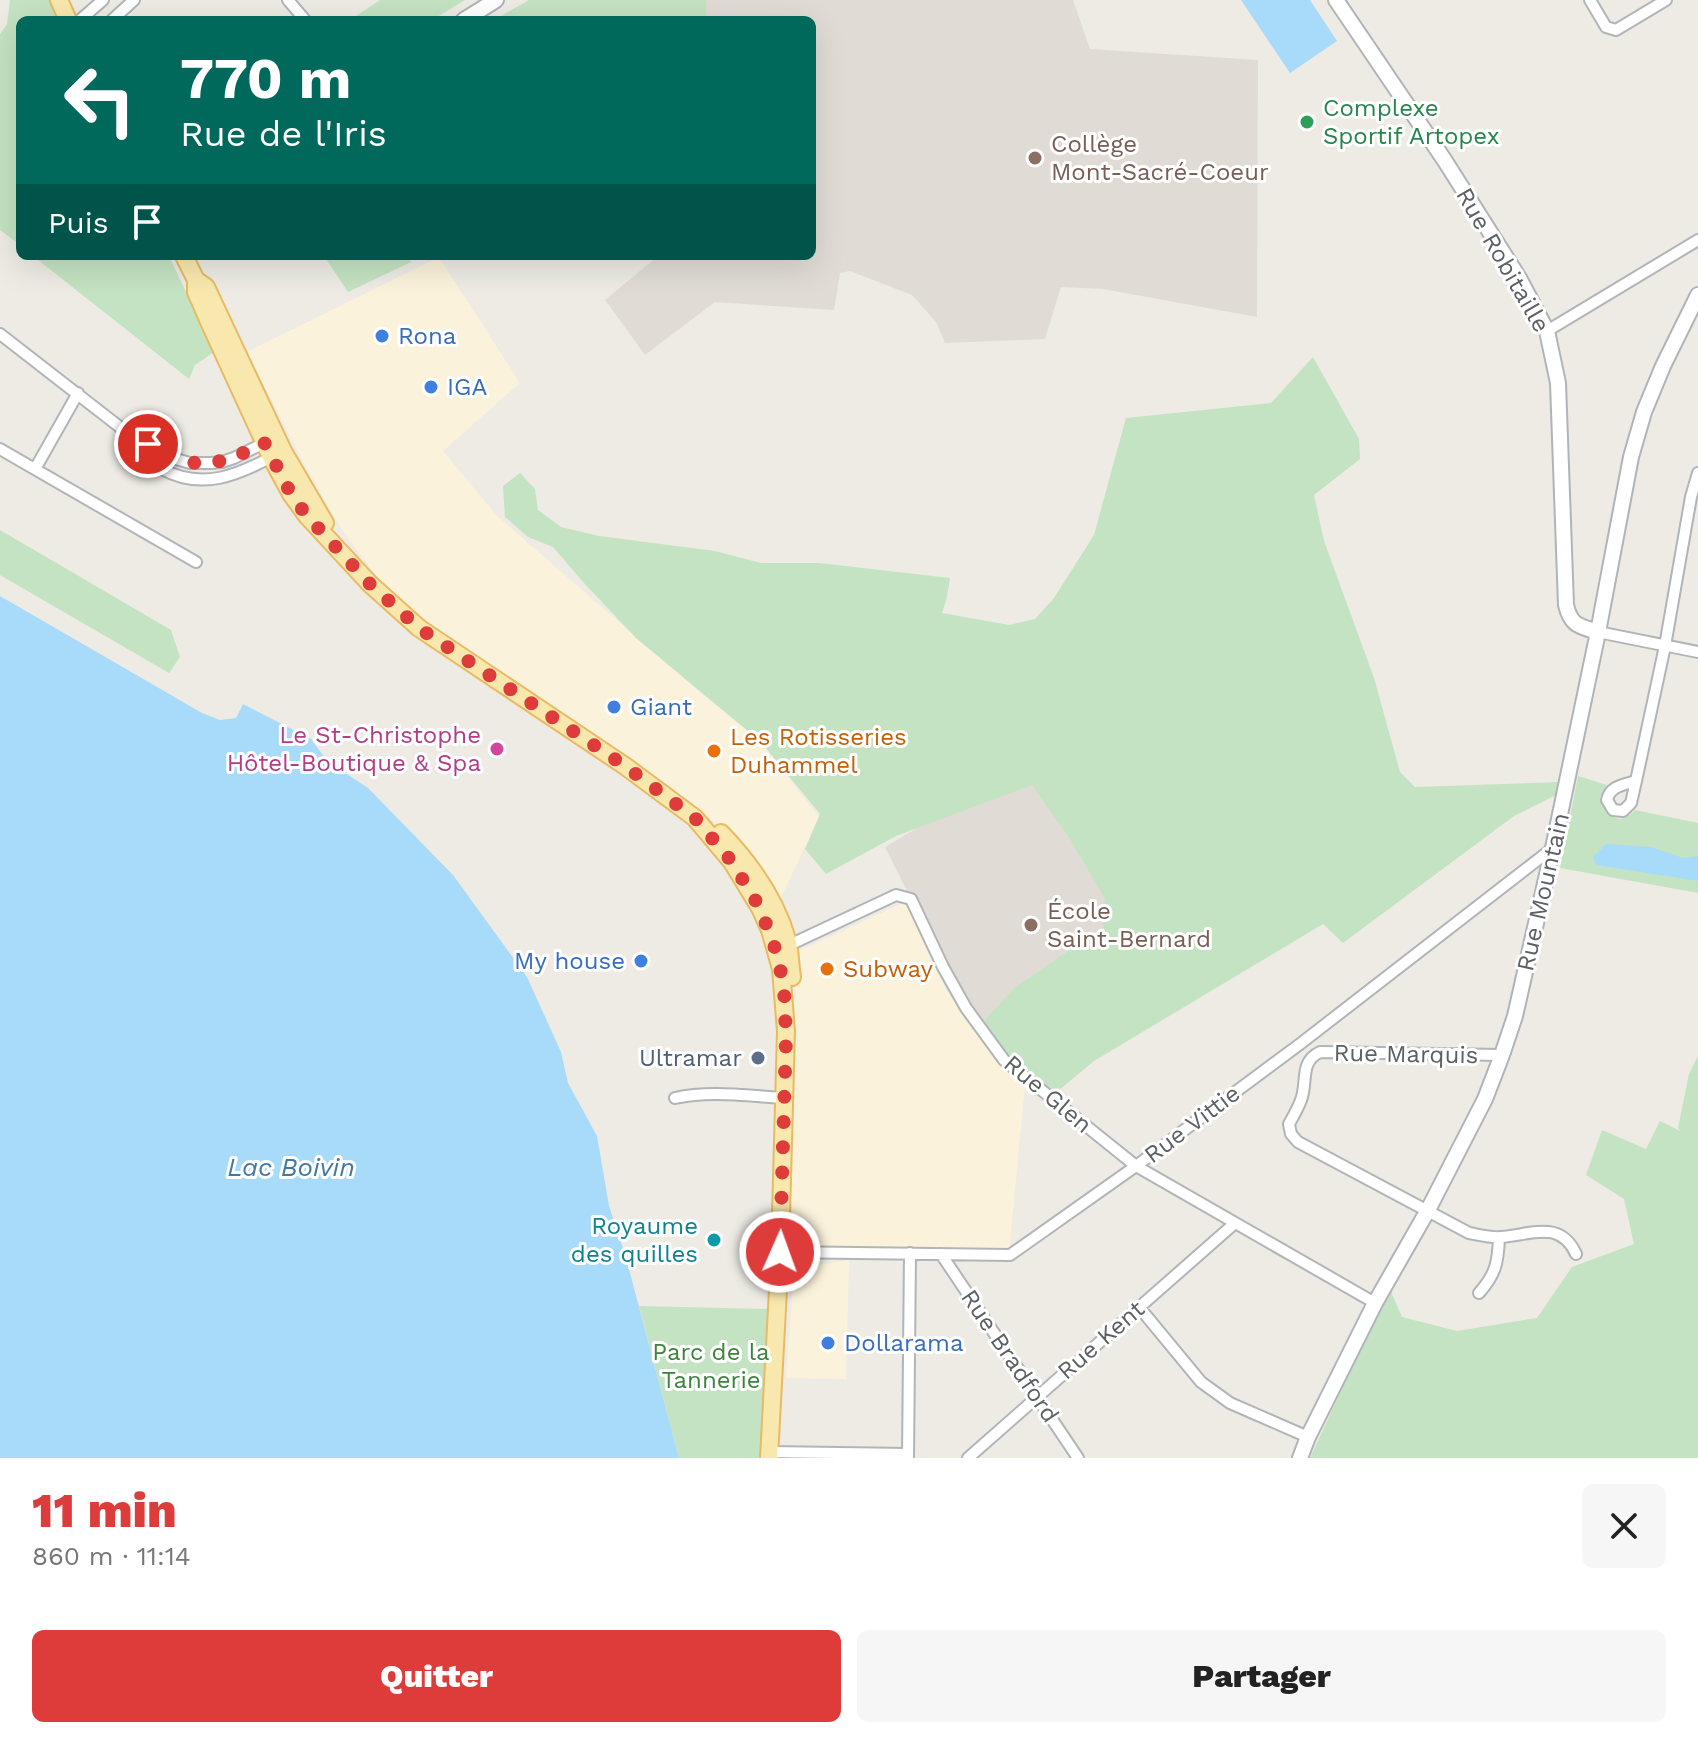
<!DOCTYPE html>
<html lang="fr">
<meta charset="utf-8">
<style>
body{margin:0;font-family:"Work Sans",sans-serif;background:#f6f6f6;color:#222;height:100vh;display:flex;flex-direction:column;font-size:30px;white-space:nowrap}
*{box-sizing:border-box;margin:0}
p{font-size:26px;color:#767676}
.icon{flex:none;width:44px;height:44px;fill:none;stroke:currentColor;stroke-width:2;stroke-linecap:round;stroke-linejoin:round}
.map{position:relative;height:1458px;overflow:hidden}
.side{display:flex;flex-direction:column;background:#fff;flex:1}
.side>*{flex:none}
.banner{position:absolute;left:16px;top:16px;width:800px;height:244px;border-radius:12px;box-shadow:0 8px 32px #0002;background:#00695c;color:#fff;overflow:hidden}
.pin{position:absolute;display:grid;place-items:center;width:68px;height:68px;color:#fff;margin:-34px;border:4px solid #fff;border-radius:50%;box-shadow:0 2px 8px #0007}
.me{position:absolute;width:88px;margin:-44px;rotate:2deg;stroke-linejoin:round;filter:drop-shadow(0 0 6px #0008)}
.turn{display:flex;align-items:center;gap:28px;height:168px;padding:0 32px;font-size:36px}
.turn .icon{width:104px;height:104px;stroke-width:2.5}
.turn b{display:block;font-size:56px;line-height:68px}
.then{display:flex;align-items:center;height:76px;padding:0 32px;background:#0003;gap:16px;font-size:30px}
.round{display:grid;place-items:center;flex:none;width:84px;height:84px;border-radius:12px;background:#f6f6f6}
.head{display:flex;align-items:center;justify-content:space-between;height:136px;padding:0 32px}
h1{font-size:48px;font-weight:800;line-height:60px;color:#dd3c3a}
.action{display:flex;gap:16px;margin-top:auto;padding:16px 32px}
.action a{flex:1;height:92px;border-radius:12px;background:#dd3c3a;color:#fff;font-size:32px;font-weight:800;line-height:92px;text-align:center}
.action a+a{background:#f6f6f6;color:#222}
.map>svg:first-child{display:block}
</style>
<div class="map">
<svg width="1698" height="1458" viewBox="0 0 1698 1458">
<rect width="100%" height="100%" fill="#edebe4"/>
<path fill="#fbf2db" d="M439,257L520,383L443,451L496,515L697,690L760,741L819,817L778,904L739,846L716,823L404,606L383,585L340,527L301,458L247,352Z
M905,902L945,988L971,1027L1025,1086L1009,1252L783,1249L797,952Z
M849,1260L846,1379L786,1378L794,1268Z"/>
<path fill="#e0dcd5" d="M706,0H1073L1090,49L1258,60L1257,317L1103,289L1061,287L1045,339L945,343L936,322L912,295L850,271L840,273L834,310L715,302L645,355L605,300L658,256H812V20H706Z
M1034,759L1156,951L1004,1060L966,1008L885,847Z"/>
<path fill="#c4e3c2" d="M10,0H50L59,20H20V245L0,230V34L7,24Z
M380,0H465L432,20H350Z
M529,0H706V20H494Z
M33,256H169L214,352L195,365L189,379Z
M324,256H409L411,262L348,292Z
M1313,357L1359,439L1360,459L1314,495L1324,541L1374,678L1400,772L1415,787L1560,782L1558,794L1514,816L1343,943L1323,924L1094,1061L1047,1100L978,1028L1014,988L1103,927L1105,899L1070,839L1032,785L896,836L826,874L805,849L820,814L760,741L636,638L584,583L553,547L528,537L505,517L503,486L520,473L535,489L538,510L561,527L599,536L715,551L761,563H819L950,578L947,597L942,613L1009,625L1035,619L1054,598L1094,535L1126,418L1271,403Z
M0,530L171,630L180,657L169,673L0,575Z
M1578,776L1607,785L1600,797C1604,815 1620,828 1635,810L1698,823V893L1560,868Z
M1698,1056V1458H1310L1389,1287L1402,1317L1457,1331L1537,1318L1572,1267L1634,1244L1624,1199L1586,1175L1602,1130L1646,1149L1660,1121L1680,1131L1678,1128L1689,1074Z
M639,1306L768,1309L760,1458H679Z"/>
<path fill="#a8dbf9" d="M1241,0H1310L1337,41L1290,73Z
M0,596L202,713L220,720L236,718L243,704L311,739L327,761L368,788L453,875L527,977L561,1052L568,1083L597,1136L609,1206L625,1254L679,1458H0Z
M1606,844L1651,847L1683,858L1698,856V881L1596,865L1593,857Z"/>
<g fill="none" stroke-linecap="round" stroke-linejoin="round">
<g stroke="#b1b5b8" stroke-width="14">
<path id="street" d="M288,0L305,20
M1590,0L1606,27L1616,30L1666,0
M80,20L103,0
M112,20L134,0
M1547,331L1698,240
M0,334L139,442L153,445L176,459L190,463H211L222,462L234,458L268,441
M139,442C143,456 149,462 162,469C202,491 239,475 275,455
M0,449L196,562
M35,469L78,393
M1598,632L1698,652
M1636,781C1623,785 1610,786 1607,800L1613,810L1623,811L1631,803L1636,781L1665,646L1691,497L1698,473
M785,947L896,895L911,899L943,967L966,1008L1004,1060L1136,1166L1375,1303
M1502,1055L1320,1052C1299,1062 1308,1082 1301,1100C1298,1108 1293,1117 1289,1124L1291,1134L1298,1142L1469,1233C1480,1235 1491,1238 1501,1237C1530,1235 1560,1219 1576,1254
M675,1098C710,1090 748,1096 785,1098
M780,1252L1010,1255L1136,1166L1300,1044L1553,848
M941,1254L1078,1458
M1479,1293C1496,1274 1498,1262 1499,1238
M1139,1307L1201,1382L1230,1403L1308,1437
M769,1452L908,1454
M908,1458L910,1253
M968,1458L1235,1223"/>
</g>
<g stroke="#b0b4b8" stroke-width="18">
<path id="secondary" d="M1336,0L1445,161L1519,278L1547,331L1558,383L1566,605C1571,626 1579,626 1598,632
M464,20L496,0
M1300,1458L1308,1437L1375,1303L1428,1210L1485,1099L1502,1055L1515,1016L1553,848L1598,632L1631,457L1644,412L1663,366L1698,295"/>
</g>
<g stroke="#e8ba63" stroke-width="20">
<path id="primary" d="M59,0L68,20
M184,256L196,280V292L210,324L271,457L291,494L307,516L370,584L419,628L625,766L695,818L732,862L760,908L770,930L781,969L786,1031L780,1252L769,1458
M196,280L206,287L283,451L325,523
M721,833C750,863 775,898 787,939C790,951 790,964 792,977"/>
</g>
<use href="#street" stroke="#fff" stroke-width="10"/>
<use href="#secondary" stroke="#fff" stroke-width="14"/>
<use href="#primary" stroke="#f9e8ad" stroke-width="16"/>
</g>
<g fill="none" stroke-linecap="round" stroke-linejoin="round">
<path stroke="#dd3c3a" stroke-width="14" stroke-dasharray="0 25.2" d="M148,444C158,447 166,455 177,459C209,470 236,458 264,442L291,494L307,516L370,584L419,628L625,766L695,818L732,862L760,908L776,951L784,986L786,1038L780,1252"/>
</g>
<circle fill="#2e9e5b" stroke="#fff" stroke-width="3" cx="1307" cy="122" r="8"/>
<g fill="#8d6e63" stroke="#fff" stroke-width="3">
<circle cx="1035" cy="158" r="8"/>
<circle cx="1031" cy="925" r="8"/>
</g>
<g fill="#3f7fe0" stroke="#fff" stroke-width="3">
<circle cx="382" cy="336" r="8"/>
<circle cx="431" cy="387" r="8"/>
<circle cx="614" cy="707" r="8"/>
<circle cx="641" cy="961" r="8"/>
<circle cx="828" cy="1343" r="8"/>
</g>
<circle fill="#d1479c" stroke="#fff" stroke-width="3" cx="497" cy="749" r="8"/>
<g fill="#e8710a" stroke="#fff" stroke-width="3">
<circle cx="714" cy="751" r="8"/>
<circle cx="827" cy="969" r="8"/>
</g>
<circle fill="#5c6f8a" stroke="#fff" stroke-width="3" cx="758" cy="1058" r="8"/>
<circle fill="#0f9aa8" stroke="#fff" stroke-width="3" cx="714" cy="1240" r="8"/>
<g text-anchor="middle" stroke-width="6" stroke-linejoin="round" paint-order="stroke">
<g font-size="24" fill="#27864d" stroke="#fff" text-anchor="start">
<text x="1323" y="116">Complexe<tspan x="1323" dy="28">Sportif Artopex</tspan></text>
</g>
<g font-size="24" fill="#785e54" stroke="#fff" text-anchor="start">
<text x="1051" y="152">Collège<tspan x="1051" dy="28">Mont-Sacré-Coeur</tspan></text>
<text x="1047" y="919">École<tspan x="1047" dy="28">Saint-Bernard</tspan></text>
</g>
<g font-size="24" fill="#5c6063" stroke="#fff">
<text transform="translate(1503 260) rotate(60)" y="8">Rue Robitaille</text>
<text transform="translate(1543 892) rotate(-77)" y="8">Rue Mountain</text>
<text transform="translate(1406 1054) rotate(1)" y="8">Rue Marquis</text>
<text transform="translate(1048 1094) rotate(40)" y="8">Rue Glen</text>
<text transform="translate(1192 1124) rotate(-37)" y="8">Rue Vittie</text>
<text transform="translate(1101 1340) rotate(-41)" y="8">Rue Kent</text>
<text transform="translate(1010 1356) rotate(56)" y="8">Rue Bradford</text>
</g>
<g font-size="24" fill="#366cbe" stroke="#fff" text-anchor="start">
<text x="398" y="344">Rona</text>
<text x="447" y="395">IGA</text>
<text x="630" y="715">Giant</text>
<text x="625" y="969" text-anchor="end">My house</text>
<text x="844" y="1351">Dollarama</text>
</g>
<g font-size="24" fill="#b23c85" stroke="#fff" text-anchor="end">
<text x="481" y="743">Le St-Christophe<tspan x="481" dy="28">Hôtel-Boutique &amp; Spa</tspan></text>
</g>
<g font-size="24" fill="#c56008" stroke="#fff" text-anchor="start">
<text x="730" y="745">Les Rotisseries<tspan x="730" dy="28">Duhammel</tspan></text>
<text x="843" y="977">Subway</text>
</g>
<g font-size="24" fill="#4e5e75" stroke="#fff" text-anchor="end">
<text x="742" y="1066">Ultramar</text>
</g>
<g font-size="24" fill="#0d838f" stroke="#fff" text-anchor="end">
<text x="698" y="1234">Royaume<tspan x="698" dy="28">des quilles</tspan></text>
</g>
<g font-size="24" fill="#3d833b" stroke="#fff">
<text x="711" y="1360">Parc de la<tspan x="711" dy="28">Tannerie</tspan></text>
</g>
<g font-size="26" font-style="italic" fill="#4378a2" stroke="#fff">
<text x="291" y="1176">Lac Boivin</text>
</g>
</g>
</svg>
<div class="pin" style="left:148px;top:444px;background:#d93025"><svg class="icon" aria-label="arrive" viewBox="0 0 24 24"><path d="M6 21V4h12l-3 4 3 4H6"/></svg></div>
<svg class="me" style="left:780px;top:1252px" viewBox="-20 -20 40 40"><circle r="17" fill="#dd3c3a" stroke="#fff" stroke-width="3"/><path d="M0-11L8 9 0 5-8 9z" fill="#fff"/></svg>
<div class="banner">
<div class="turn"><svg class="icon" aria-label="left" viewBox="0 0 24 24"><path d="M17 20v-9H6M10 6l-5 5 5 5"/></svg><div><b>770 m</b>Rue de l'Iris</div></div>
<div class="then">Puis<svg class="icon" aria-label="arrive" viewBox="0 0 24 24"><path d="M6 21V4h12l-3 4 3 4H6"/></svg></div>
</div>
</div>
<section class="side">
<div class="head"><div><h1>11 min</h1><p>860 m · 11:14</p></div><a class="round"><svg class="icon" aria-label="close" viewBox="0 0 24 24"><path d="M6 6l12 12M18 6L6 18"/></svg></a></div>
<div class="action"><a>Quitter</a><a>Partager</a></div>
</section>
